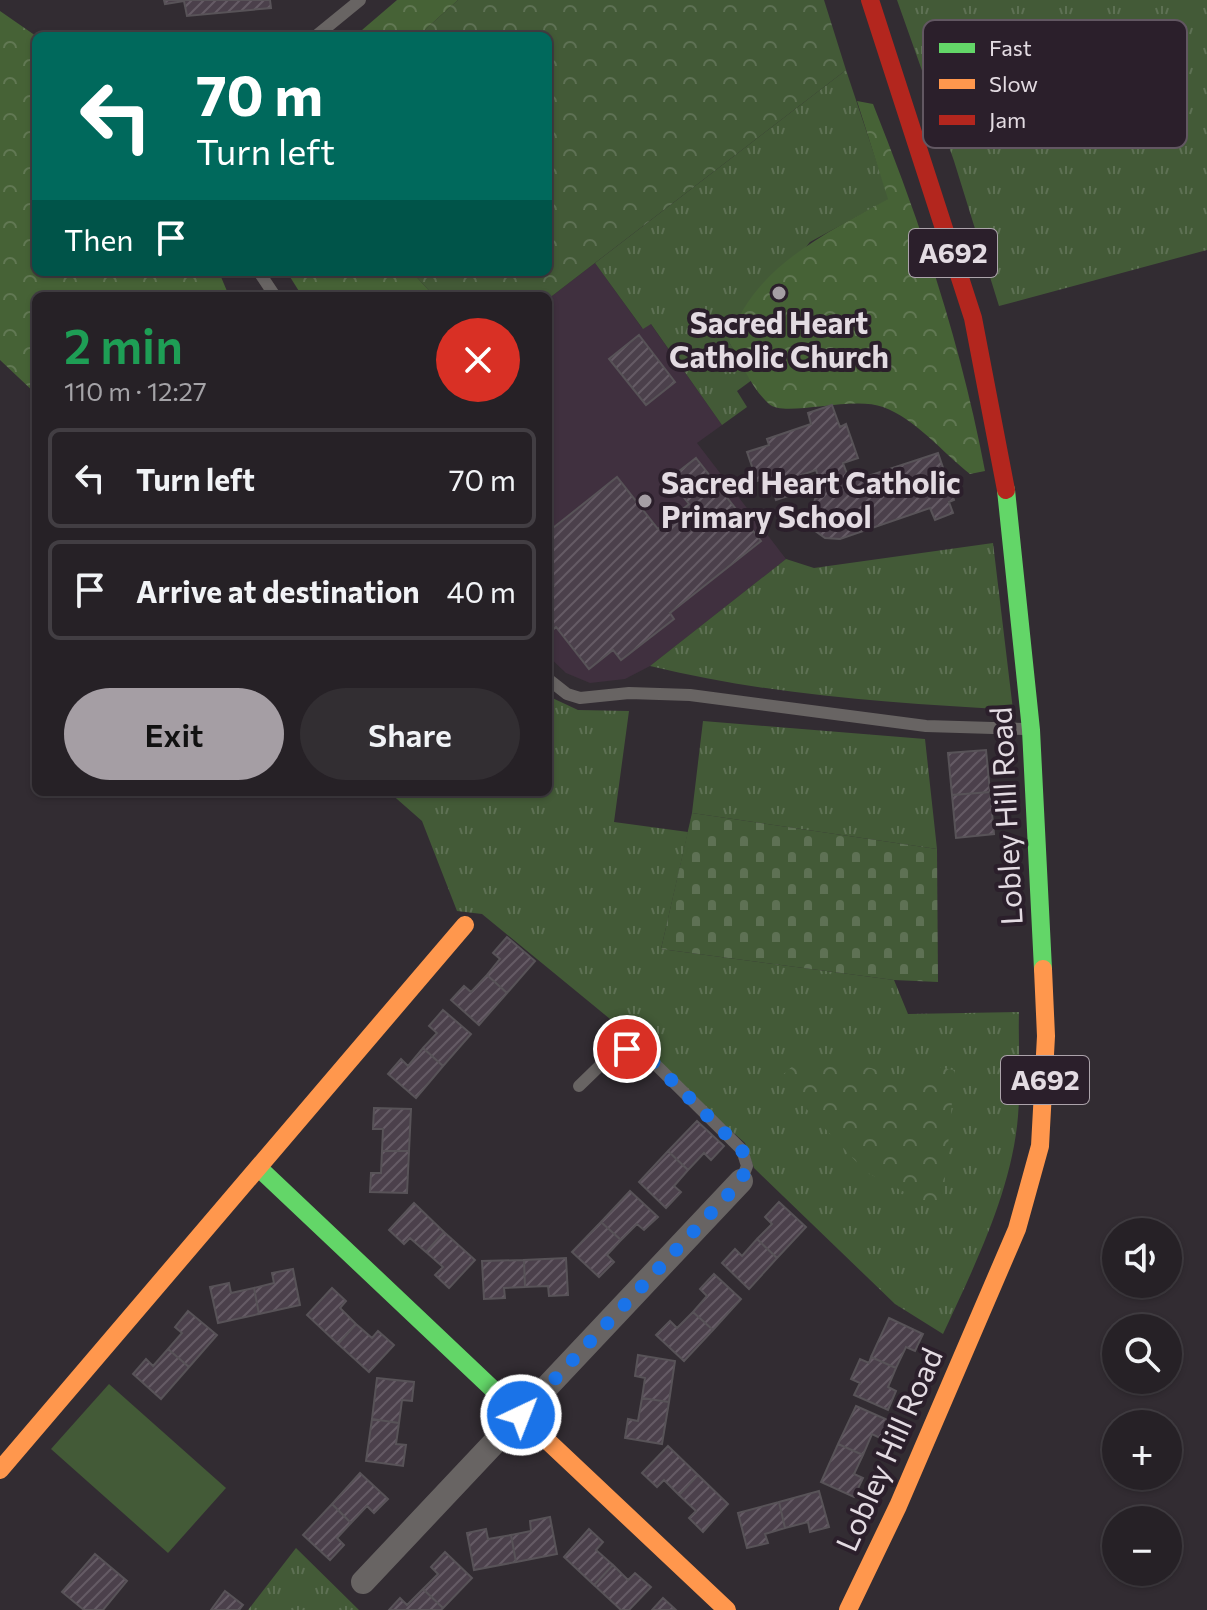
<!DOCTYPE html>
<meta charset="utf-8">
<style>
body{margin:0;font-family:Commissioner,sans-serif;background:#322e32;color:#f1f3f6;height:100vh;display:flex;flex-direction:column;font-size:30px;white-space:nowrap}
*{box-sizing:border-box;margin:0}
p{font-size:26px;color:#a4a3a7}
.icon{flex:none;width:44px;height:44px;fill:none;stroke:currentColor;stroke-width:2;stroke-linecap:round;stroke-linejoin:round}
.map{position:relative;flex:1;overflow:hidden}
.sheet{position:absolute;left:32px;top:292px;width:520px;height:504px;display:flex;flex-direction:column;background:#262126;border-radius:12px;box-shadow:0 2px 6px #0004,0 0 0 2px #423e43}
.sheet>*{flex:none}
.guide{position:absolute;left:32px;top:32px;width:520px;height:244px;border-radius:12px;box-shadow:0 2px 6px #0004,0 0 0 2px #423e43;background:#00695c;color:#fff;overflow:hidden}
.tools{position:absolute;left:1102px;top:1218px;display:grid;gap:16px}
.tools a{display:grid;place-items:center;width:80px;height:80px;border-radius:50%;background:#262126;box-shadow:0 2px 6px #0004,0 0 0 2px #423e43;font-size:40px}
.pin{position:absolute;display:grid;place-items:center;width:68px;height:68px;color:#fff;margin:-34px;border:4px solid #fff;border-radius:50%;box-shadow:0 2px 8px #0007}
.me{position:absolute;width:88px;margin:-44px;rotate:43deg;stroke-linejoin:round;filter:drop-shadow(0 0 6px #0008)}
.turn{display:flex;align-items:center;gap:28px;height:168px;padding:0 32px;font-size:36px}
.turn .icon{width:104px;height:104px;stroke-width:2.5}
.turn b{display:block;font-size:56px;line-height:68px}
.then{display:flex;align-items:center;height:76px;padding:0 32px;background:#0003;gap:16px;font-size:30px}
.round{display:grid;place-items:center;flex:none;width:84px;height:84px;border-radius:42px;background:#322e32}
.headline{display:flex;align-items:center;justify-content:space-between;height:136px;padding:0 32px}
h1{font-size:48px;font-weight:600;line-height:60px;color:#1e9e55}
.action{display:flex;gap:16px;margin-top:auto;padding:16px 32px}
.action a{flex:1;height:92px;border-radius:48px;background:#a59ea4;color:#111;font-size:32px;font-weight:600;line-height:92px;text-align:center}
.action a+a{background:#322e32;color:#f1f3f6}
ul{padding:0;list-style:none}
li{display:flex;align-items:center;gap:24px;height:100px;margin:0 16px 12px;padding:0 16px;border:4px solid #423e43;border-radius:12px}
li div{flex:1}
li b{display:block;font-size:30px}
li em{font-style:normal}
.map>svg:first-child{display:block}
</style>
<div class="map">
<svg width="1207" height="1610" viewBox="0 0 1207 1610">
<defs>
<pattern id="grass-tufts" width="24" height="20" patternUnits="userSpaceOnUse" patternTransform="scale(2)"><rect width="24" height="20" fill="#435a37"/><path d="M3 7l-1-3M5 7V3M7 7l1-3M15 17l-1-3M17 17v-4M19 17l1-3" fill="none" stroke="#5e7154"/></pattern>
<pattern id="forest-crowns" width="20" height="18" patternUnits="userSpaceOnUse" patternTransform="scale(2)"><rect width="20" height="18" fill="#466236"/><path d="M2 6a3 3 0 1 1 6 0M12 15a3 3 0 1 1 6 0" fill="none" stroke="#617853"/></pattern>
<pattern id="cemetery-stones" width="16" height="16" patternUnits="userSpaceOnUse" patternTransform="scale(2)"><rect width="16" height="16" fill="#435a37"/><path d="M2 7V4a2 2 0 0 1 4 0v3zM10 15v-3a2 2 0 0 1 4 0v3z" fill="#5e7154"/></pattern>
<pattern id="park-crowns" width="20" height="18" patternUnits="userSpaceOnUse" patternTransform="scale(2)"><rect width="20" height="18" fill="#435a37"/><path d="M2 6a3 3 0 1 1 6 0M12 15a3 3 0 1 1 6 0" fill="none" stroke="#5e7154"/></pattern>
<pattern id="building-hatch" width="6" height="6" patternUnits="userSpaceOnUse" patternTransform="scale(2)"><rect width="6" height="6" fill="#4b404b"/><path d="M-1 1l2-2M0 6l6-6M5 7l2-2" fill="none" stroke="#655b65"/></pattern>
</defs>
<rect width="100%" height="100%" fill="#322c32"/>
<path fill="#40303f" d="M595,263L642,328L650,323L722,425L697,443L786,559L650,666L625,679L590,683L566,673L548,656V299Z"/>
<path fill="url(#grass-tufts)" d="M897,0H1207V250L999,306L954,161Z
M846,70L889,199L810,242L729,342L752,380L737,391L747,407L722,425L651,324L643,329L595,263Z
M993,543L1013,710C891,703 769,695 650,666L786,559L814,568Z
M548,696L578,710L629,711L614,822L688,832L661,949L894,980L908,1014L1019,1012C1018,1046 1021,1081 1018,1116C1012,1191 974,1267 943,1334L895,1304L754,1168L745,1143L644,1053L643,1046L482,914L457,911L422,821L389,792H548Z
M703,721L925,739L937,849L692,813Z
M296,1548L359,1610H248Z"/>
<path fill="url(#forest-crowns)" d="M397,0H458L418,36H355Z
M0,11L36,36V272H219L229,296H36V394L0,360Z
M857,101L873,104C921,224 961,344 985,471L970,474C942,452 916,419 883,407C852,395 785,418 769,404C752,389 741,362 729,342C751,268 825,234 888,199Z
M287,272H412L434,296H302Z"/>
<path fill="url(#cemetery-stones)" d="M692,813L937,849L938,982L894,980L661,949Z"/>
<path fill="url(#park-crowns)" d="M458,0H824L846,70L548,299V296H434L412,272H548V36H418Z
M826,1062L871,1068L922,1086L928,1066L955,1070L943,1199L933,1207L866,1172L778,1079L795,1064Z"/>
<path fill="#435a37" d="M109,1384L226,1488L168,1553L51,1449Z"/>
<path fill="url(#building-hatch)" stroke="#585358" stroke-width="2" d="M164,0H270L271,8L187,16L184,1L165,4Z
M639,335L675,382L646,405L609,359Z
M832,405L840,427L846,424L858,458L843,463L850,482L938,453L954,500L949,502L953,513L935,520L930,508L840,539L825,538L814,530L810,520L815,499L824,493L816,470L801,475L807,490L776,500L769,477L757,481L747,452L769,445L767,439L811,424L808,413Z
M696,458L761,541L670,613L674,619L621,660L613,650L589,669L556,627L548,634V589L554,585L548,578V532L617,477L658,529L689,504L669,479Z
M986,750L990,792L952,795L948,753Z
M990,792L994,834L956,838L952,795Z
M507,937L535,961L507,993L487,975L500,959L493,953Z
M487,975L507,993L479,1025L451,1000L464,986L471,992Z
M443,1010L471,1034L443,1066L423,1048L437,1033L429,1026Z
M423,1048L443,1066L416,1098L388,1074L401,1059L408,1066Z
M374,1108L411,1109L409,1151H382L383,1129H373Z
M697,1121L724,1146L711,1160L704,1153L688,1170L668,1151Z
M382,1151H409L407,1193L370,1192L371,1173H381Z
M668,1151L688,1170L674,1186L681,1192L666,1208L639,1182Z
M630,1191L658,1217L644,1230L637,1224L621,1240L601,1222Z
M779,1202L806,1227L777,1258L757,1239L772,1224L765,1217Z
M414,1203L444,1232L426,1252L410,1238L404,1244L389,1230Z
M601,1222L621,1240L607,1255L614,1262L599,1277L572,1252Z
M444,1232L475,1260L449,1288L435,1275L443,1267L426,1252Z
M757,1239L777,1258L749,1289L722,1263L735,1249L742,1256Z
M566,1258L568,1295L549,1296L548,1286L525,1287L524,1260Z
M524,1260L525,1287L504,1288L505,1298L484,1299L482,1261Z
M293,1269L300,1305L259,1314L254,1288L274,1283L272,1273Z
M714,1274L741,1299L713,1330L693,1312L707,1296L700,1289Z
M229,1283L231,1293L254,1288L259,1314L218,1323L210,1287Z
M332,1288L346,1301L340,1308L356,1324L338,1344L307,1315Z
M188,1311L217,1335L189,1367L168,1349L182,1333L175,1327Z
M693,1312L713,1330L684,1361L656,1335L670,1321L677,1328Z
M889,1318L923,1334L915,1351L906,1347L896,1368L871,1357Z
M356,1324L372,1338L378,1331L394,1345L369,1372L338,1344Z
M168,1349L189,1367L161,1399L133,1374L146,1359L153,1366Z
M638,1355L675,1361L669,1402L642,1398L645,1378L635,1376Z
M871,1357L896,1368L888,1387L896,1391L888,1410L854,1395L860,1383L851,1379L860,1359L869,1363Z
M377,1378L414,1382L412,1401L402,1400L399,1423L372,1419Z
M642,1398L669,1402L662,1444L625,1438L628,1419L638,1421Z
M856,1406L890,1421L882,1439L872,1434L863,1455L838,1444Z
M372,1419L399,1423L396,1444L406,1445L403,1466L366,1461Z
M838,1444L863,1455L854,1474L863,1478L854,1497L821,1482Z
M668,1446L698,1475L679,1495L664,1480L657,1487L642,1473Z
M360,1473L388,1499L374,1513L367,1506L351,1523L332,1504Z
M698,1475L728,1504L703,1532L689,1518L696,1511L679,1495Z
M819,1491L829,1527L810,1532L808,1522L785,1528L779,1502Z
M779,1502L785,1528L765,1534L768,1543L747,1548L738,1513Z
M332,1504L351,1523L337,1538L344,1545L330,1560L303,1535Z
M550,1517L557,1554L516,1562L511,1535L531,1531L530,1521Z
M486,1529L488,1539L511,1535L516,1562L474,1570L467,1533Z
M589,1529L603,1542L596,1550L613,1565L594,1585L564,1557Z
M445,1552L472,1578L443,1608L423,1589L438,1574L431,1567Z
M95,1554L127,1581L103,1610H84L62,1592Z
M613,1565L628,1580L635,1573L651,1587L629,1610H621L594,1585Z
M423,1589L443,1608L441,1610H389L400,1598L407,1605Z
M225,1591L243,1605L239,1610H211Z
M663,1598L676,1610H652Z"/>
<g fill="none" stroke-linecap="round" stroke-linejoin="round">
<path stroke="#686463" stroke-width="12" d="M316,36L360,0
M259,272L275,296
M548,679L567,694L580,698L629,693L690,695L926,726L1025,729
M579,1086L612,1054L627,1049L647,1056L742,1150L747,1166L741,1181"/>
<path stroke="#686463" stroke-width="24" d="M363,1582L741,1181"/>
<path stroke="#63d668" stroke-width="18" d="M1006,490L1031,730L1043,969
M259,1168L500,1396"/>
<path stroke="#ff974d" stroke-width="18" d="M500,1396L727,1610
M0,1470L465,925
M848,1610L898,1506L1017,1229L1040,1146L1046,1036L1043,969"/>
<path stroke="#b3261e" stroke-width="18" d="M870,0L973,318L1006,490"/>
</g>
<g fill="none" stroke-linecap="round" stroke-linejoin="round">
<path stroke="#1a73e8" stroke-width="14" stroke-dasharray="0 25.2" d="M521,1415L741,1181L747,1166L742,1150L647,1056L627,1049"/>
</g>
<g fill="#a59ea4" stroke="#2b1f2b" stroke-width="3">
<circle cx="779" cy="293" r="8"/>
<circle cx="645" cy="501" r="8"/>
</g>
<g text-anchor="middle" stroke-width="8" stroke-linejoin="round" paint-order="stroke">
<g fill="#2b1f2b" stroke="#aca3ab" stroke-width="2">
<rect x="909" y="229" width="88" height="48" rx="6"/>
<rect x="1001" y="1056" width="88" height="48" rx="6"/>
</g>
<g font-size="28" font-weight="bold" fill="#e3dbe2">
<text x="953" y="263">A692</text>
<text x="1045" y="1090">A692</text>
</g>
<g font-size="30" font-weight="bold" fill="#e3dbe2" stroke="#2b1f2b">
<text x="779" y="334">Sacred Heart<tspan x="779" dy="34">Catholic Church</tspan></text>
<text x="661" y="494" text-anchor="start">Sacred Heart Catholic<tspan x="661" dy="34">Primary School</tspan></text>
</g>
<g font-size="30" fill="#e3dbe2" stroke="#2b1f2b">
<text transform="translate(1007 816) rotate(-93)" y="10">Lobley Hill Road</text>
<text transform="translate(890 1450) rotate(-66)" y="10">Lobley Hill Road</text>
</g>
</g>
<rect x="923" y="20" width="264" height="128" rx="12" fill="#2b1f2b" stroke="#625762" stroke-width="2"/>
<rect x="939" y="43" width="36" height="10" fill="#63d668"/>
<rect x="939" y="79" width="36" height="10" fill="#ff974d"/>
<rect x="939" y="115" width="36" height="10" fill="#b3261e"/>
<g font-size="22" fill="#e3dbe2">
<text x="989" y="56">Fast</text>
<text x="989" y="92">Slow</text>
<text x="989" y="128">Jam</text>
</g>
</svg>
<div class="tools">
<a><svg class="icon" aria-label="sound" viewBox="0 0 24 24"><path d="M4 9h4l5-4v14l-5-4H4zM17 9q2 3 0 6"/></svg></a>
<a><svg class="icon" aria-label="search" viewBox="0 0 24 24"><circle cx="10" cy="10" r="6"/><path d="M15 15l6 6"/></svg></a>
<a>+</a>
<a>−</a>
</div>
<div class="pin" style="left:627px;top:1049px;background:#d93025"><svg class="icon" aria-label="arrive" viewBox="0 0 24 24"><path d="M6 21V4h12l-3 4 3 4H6"/></svg></div>
<svg class="me" style="left:521px;top:1415px" viewBox="-20 -20 40 40"><circle r="17" fill="#1a73e8" stroke="#fff" stroke-width="3"/><path d="M0-11L8 9 0 5-8 9z" fill="#fff"/></svg>
<div class="guide">
<div class="turn"><svg class="icon" aria-label="left" viewBox="0 0 24 24"><path d="M17 20v-9H6M10 6l-5 5 5 5"/></svg><div><b>70 m</b>Turn left</div></div>
<div class="then">Then<svg class="icon" aria-label="arrive" viewBox="0 0 24 24"><path d="M6 21V4h12l-3 4 3 4H6"/></svg></div>
</div>
<section class="sheet">
<div class="headline"><div><h1>2 min</h1><p>110 m · 12:27</p></div><a class="round" style="background:#d93025;color:#fff"><svg class="icon" aria-label="close" viewBox="0 0 24 24"><path d="M6 6l12 12M18 6L6 18"/></svg></a></div>
<ul>
<li><svg class="icon" aria-label="left" viewBox="0 0 24 24"><path d="M17 20v-9H6M10 6l-5 5 5 5"/></svg><div><b>Turn left</b></div><em>70 m</em></li>
<li><svg class="icon" aria-label="arrive" viewBox="0 0 24 24"><path d="M6 21V4h12l-3 4 3 4H6"/></svg><div><b>Arrive at destination</b></div><em>40 m</em></li>
</ul>
<div class="action"><a>Exit</a><a>Share</a></div>
</section>
</div>
